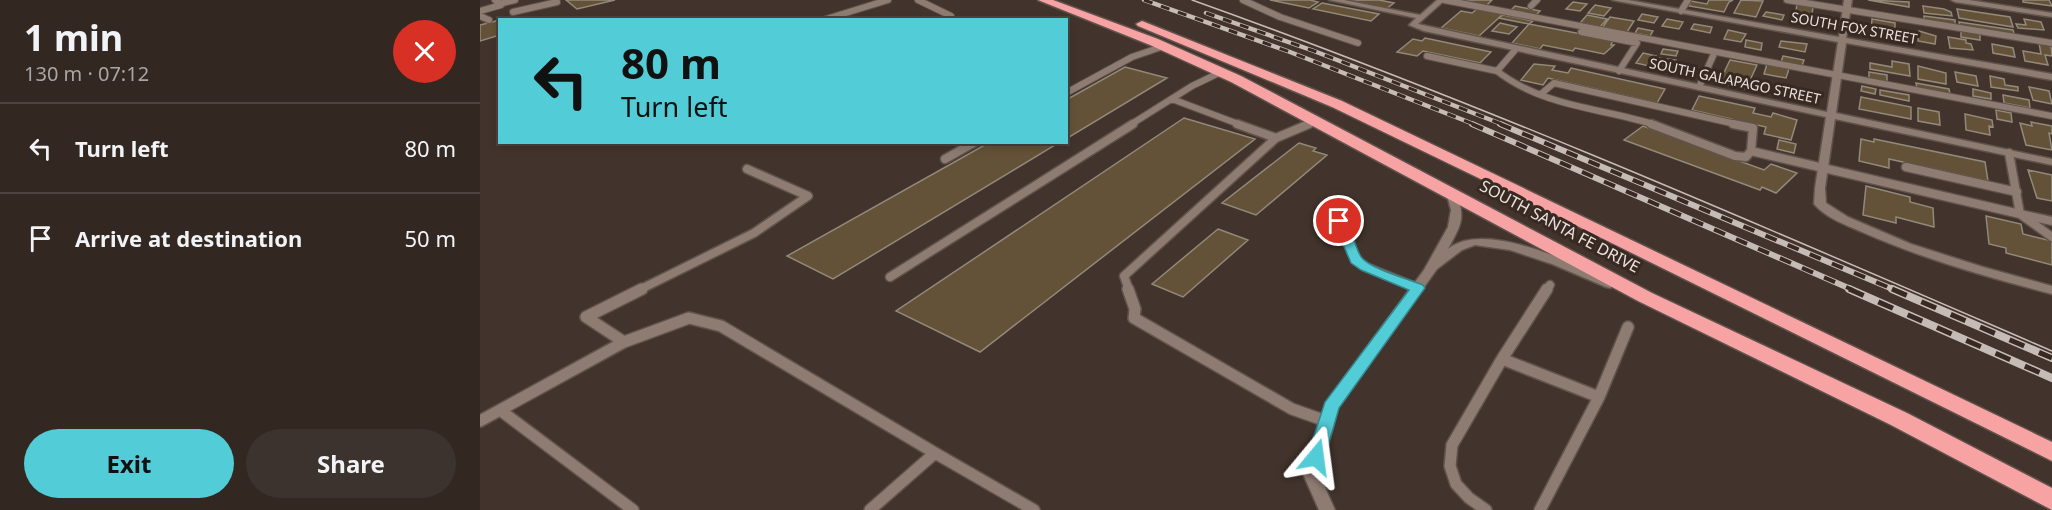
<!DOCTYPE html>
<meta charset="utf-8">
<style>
body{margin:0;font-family:"Noto Sans",sans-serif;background:#3d332e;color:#f1f3f6;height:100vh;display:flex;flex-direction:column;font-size:22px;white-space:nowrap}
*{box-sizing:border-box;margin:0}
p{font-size:20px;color:#a8a5a5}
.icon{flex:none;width:33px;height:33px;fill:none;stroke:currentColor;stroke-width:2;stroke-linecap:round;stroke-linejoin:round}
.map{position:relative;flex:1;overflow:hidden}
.panel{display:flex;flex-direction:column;background:#322721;width:480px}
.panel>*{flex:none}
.top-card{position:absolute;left:18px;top:18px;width:570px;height:126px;border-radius:0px;box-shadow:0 3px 9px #0003,0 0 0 2px #4d443f;background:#52ccd6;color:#111;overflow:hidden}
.pin{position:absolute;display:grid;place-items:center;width:51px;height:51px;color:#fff;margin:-26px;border:3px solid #fff;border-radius:50%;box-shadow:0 2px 6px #0007}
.me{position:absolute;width:66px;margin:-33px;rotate:16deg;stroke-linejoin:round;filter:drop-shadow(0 0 4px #0008)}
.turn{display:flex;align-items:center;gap:21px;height:126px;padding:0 24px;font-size:27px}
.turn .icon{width:78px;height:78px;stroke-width:2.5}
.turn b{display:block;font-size:42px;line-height:51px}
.round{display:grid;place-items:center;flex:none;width:63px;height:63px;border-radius:32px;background:#3d332e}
.head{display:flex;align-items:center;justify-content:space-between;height:102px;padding:0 24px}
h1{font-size:36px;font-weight:700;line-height:45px}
.cta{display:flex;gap:12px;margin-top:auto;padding:12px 24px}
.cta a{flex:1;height:69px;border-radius:36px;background:#52ccd6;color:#111;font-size:24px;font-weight:700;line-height:69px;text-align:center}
.cta a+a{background:#3d332e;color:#f1f3f6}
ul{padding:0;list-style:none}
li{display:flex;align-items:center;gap:18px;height:90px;padding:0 24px;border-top:2px solid #4d443f}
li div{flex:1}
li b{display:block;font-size:22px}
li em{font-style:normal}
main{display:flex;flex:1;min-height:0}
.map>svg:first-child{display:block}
</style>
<main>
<section class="panel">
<div class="head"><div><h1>1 min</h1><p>130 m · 07:12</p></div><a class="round" style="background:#d93025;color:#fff"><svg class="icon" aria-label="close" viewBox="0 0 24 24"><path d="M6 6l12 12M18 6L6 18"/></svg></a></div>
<ul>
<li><svg class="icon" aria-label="left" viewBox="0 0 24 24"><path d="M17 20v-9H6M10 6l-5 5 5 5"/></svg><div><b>Turn left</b></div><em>80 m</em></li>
<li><svg class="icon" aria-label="arrive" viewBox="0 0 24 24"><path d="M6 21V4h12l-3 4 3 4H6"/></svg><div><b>Arrive at destination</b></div><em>50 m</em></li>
</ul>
<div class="cta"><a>Exit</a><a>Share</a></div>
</section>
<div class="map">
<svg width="1572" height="510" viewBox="0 0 1572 510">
<rect width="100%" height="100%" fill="#42342c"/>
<path fill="#635237" stroke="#92897a" stroke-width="1.5" d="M86,0H135L97,9Z
M790,0H830L838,2L829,8Z
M861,0H899L914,3L906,9Z
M982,0H1012L1006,6Z
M1229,0H1253L1249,2L1244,12L1209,6L1211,1L1227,4Z
M1261,0L1283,1L1276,17L1254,13Z
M1388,0L1429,2V7Z
M1543,0H1569L1572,6L1543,2Z
M1093,2L1107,4L1100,11L1086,9Z
M842,3L899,14L891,21L833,9Z
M1317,4L1333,7L1332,14L1316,11Z
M1115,5L1120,6L1131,8L1124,16L1108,13Z
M1035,6L1060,11L1055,16L1030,11Z
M1443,6L1464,9L1471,12L1472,16L1444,13Z
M997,9L1023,14L999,36L961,28L981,11L992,13Z
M1477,9L1530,17L1533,27L1479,18Z
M1286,12L1304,15L1302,20L1283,16Z
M1162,14L1178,17L1174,23L1158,20Z
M1023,15L1053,21L1049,24L1019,18Z
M1107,15L1127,19L1120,27L1100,23Z
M1315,16L1337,20L1336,26L1314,22Z
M1444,16L1475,20V25L1444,20Z
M1130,17L1154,21L1147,32L1122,28Z
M1187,19L1203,22L1199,29L1182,26Z
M1392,19L1415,23V39L1391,35Z
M1544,19L1561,22L1564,30L1538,28L1536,24L1546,25Z
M20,20V35L0,41V25Z
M1479,22L1533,30L1535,36L1480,27Z
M1020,23L1037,27L1029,34L1012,31Z
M1049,24L1133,40L1131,45H1134L1124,54L1095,48L1093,51L1063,45L1060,49L1032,43Z
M1214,24L1232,27L1230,33L1211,29Z
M1158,28L1173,31L1170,36L1155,33Z
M1248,30L1266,34L1261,42L1244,39Z
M1481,30L1500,33V40L1481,37Z
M1439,31L1456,36L1455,44L1438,41Z
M1468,37L1486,40V43L1491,44L1493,50L1470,48Z
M945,38L1011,52L1000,63L943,51L937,56L917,52L933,39L942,41Z
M1266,40L1282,43L1281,50L1265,47Z
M1301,41L1327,44L1325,52L1299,47Z
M1559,43L1571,46L1572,56L1565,55L1568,65L1545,61L1543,51L1561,54Z
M1512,44L1533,48L1535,57L1513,53Z
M1183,49L1198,51L1196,56L1181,54Z
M1163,53L1176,56L1169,66L1156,63Z
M1303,56L1324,60L1322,66L1301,62Z
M1179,58L1196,60L1191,71L1175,68Z
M1250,60L1277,65L1266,89L1239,83Z
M1412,61L1429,64L1430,76L1390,69V63L1412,67Z
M1054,64L1075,66L1072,70L1088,73L1091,68L1185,89L1177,103L1068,78L1063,85L1041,80Z
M1287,64L1309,69L1306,78L1284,74Z
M1438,66L1466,73V84L1438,79Z
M645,67L687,78L586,139V100Z
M1389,72L1407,75V82L1389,79Z
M1475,72L1496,76L1498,86L1477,82Z
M1510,76L1524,79L1525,85L1538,87V91L1511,87Z
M1436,83L1469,89L1470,94L1437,88Z
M1382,86L1396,89L1395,94L1381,91Z
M1549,87L1569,91L1572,104L1553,100Z
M1305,88L1323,92L1322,100L1303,96Z
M1493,89L1511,93V99L1493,96Z
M1400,90L1429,95V101L1400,95Z
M1523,95L1549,100L1550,108L1524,103Z
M1219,96L1275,108L1273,113L1291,117L1293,113L1317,120L1311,140L1284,134L1286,127L1212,110Z
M1381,97L1431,107V119L1379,109Z
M1438,108L1459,112L1460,125L1438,121Z
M1516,110L1531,113L1532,122L1517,119Z
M1485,114L1512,120L1513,127L1509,126L1510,135L1486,130Z
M704,118L775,139L500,352L416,311Z
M1551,122L1572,126V134L1569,133L1572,150L1546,145L1540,123L1552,126Z
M1163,126L1284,170L1291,164L1317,173L1296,193L1282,187L1280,190L1144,140Z
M1381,139L1394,142V139L1505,162L1508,181L1409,159V168L1379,161Z
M1299,140L1316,144L1314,153L1297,149Z
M510,142H580L353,279L307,256Z
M819,143L836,148L833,151L847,155L776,215L742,203Z
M1548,170L1572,175V201L1557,198Z
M1386,186L1430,197V202L1453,208L1454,227L1416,217V223L1383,215Z
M1506,216L1541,224L1543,234L1572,241V265L1526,253V248L1509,244Z
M738,229L768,240L703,297L672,284Z"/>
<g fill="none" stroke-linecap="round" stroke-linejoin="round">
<g stroke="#5f534c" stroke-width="8">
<path id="lane-far2" d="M438,0L471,16L470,20
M763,0L800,17L878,43
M964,0L1572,116
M1307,0L1572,43
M19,4L35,0
M1051,6L1057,0
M0,11L21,5L15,0
M1201,11L1208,0
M33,12L77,2
M0,16L9,20
M343,20L408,0
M1101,32L1157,43L1139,71
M1036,49L1017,71C1063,107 1122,108 1176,125
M947,56L1017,71
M1219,87L1233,56
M586,93L652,57L684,46
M1061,94L1074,83L1260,125
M692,99L761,125
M650,125L712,86L741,72
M826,125L835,121"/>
</g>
<g stroke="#5f534c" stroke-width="11">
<path id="lane-far1" d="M757,124L796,138
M1171,124L1255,156L1266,157L1271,151L1273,128L1253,124
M1271,151L1540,214L1572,237
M1529,153L1540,214L1572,221
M465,159L495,142
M1426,167L1537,192
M859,221L876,260L886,267L938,288
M410,277L653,124
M159,290L274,233L328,196L267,169
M649,290L644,276L796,138L829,124
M1066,290L1070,285"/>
</g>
<g stroke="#5f534c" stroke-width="14">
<path id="lane" d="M648,289L655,309L654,318L812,409L846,421
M144,342L209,318L241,326L455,453L390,510
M1022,359L1119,397
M20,410L153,510
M0,421L144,342L106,317L162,289
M455,453L554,510
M1006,510L989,498L976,484L970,466L972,445L1022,359L1067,289
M1060,510L1119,397L1148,327"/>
</g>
<g stroke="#5f534c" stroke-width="3">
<path id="street" d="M849,0H864L940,15L957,0H965L938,24L1347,112L1358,42L1132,0H1148L1359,37L1364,0H1372L1366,38L1572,74V80L1366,43L1356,113L1572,159V165L1355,119L1345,188L1346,203L1368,217L1431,244L1503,267L1572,286V294C1507,277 1443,259 1382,232C1366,225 1346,218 1334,204L1335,188L1346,117L944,31L929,25L936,18Z
M1471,0H1489L1572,13V17L1475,2Z
M971,189L976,192C986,219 981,225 968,249C1005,219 1096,265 1134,281L1136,284L1130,288L1126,287L1072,264L1030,250L995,245L982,250L957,269L858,408L839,474L855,510H839L823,474L846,403L944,270L968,227L971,210L966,192Z"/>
</g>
<g stroke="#5f534c" stroke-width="3">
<path id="highway" d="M558,0H573L678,39L761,76L1172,293L1427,413L1572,488V510L1411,425L1158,301L751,82L670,45Z
M662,21L862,101L1572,442V461L1071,213L852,107L658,26L656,24Z"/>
</g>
<use href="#lane-far2" stroke="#8e7c73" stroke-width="6"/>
<use href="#lane-far1" stroke="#8e7c73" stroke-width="8"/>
<use href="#lane" stroke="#8e7c73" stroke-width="11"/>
<use href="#street" fill="#8e7c73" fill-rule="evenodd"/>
<use href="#highway" fill="#f7a2a3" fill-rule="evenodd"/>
<path stroke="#c6bcb6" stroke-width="1.5" d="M712,0C1004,104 1287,228 1572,351"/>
<g stroke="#c6bcb6" stroke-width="4.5">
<path id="rail-far2" d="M664,0L810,52L996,125
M726,13L834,51L1024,125"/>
</g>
<g stroke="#c6bcb6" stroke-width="6">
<path id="rail-far1" d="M992,124L1373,290
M1020,124L1415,290"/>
</g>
<g stroke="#c6bcb6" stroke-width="8">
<path id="rail" d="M1369,289L1572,378
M1412,289L1572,358"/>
</g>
<use href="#rail-far2" stroke="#382a22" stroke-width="3" stroke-dasharray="9" stroke-linecap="butt"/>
<use href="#rail-far1" stroke="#382a22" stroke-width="4" stroke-dasharray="12" stroke-linecap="butt"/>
<use href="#rail" stroke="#382a22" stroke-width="5" stroke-dasharray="16" stroke-linecap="butt"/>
</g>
<path fill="#52ccd6" stroke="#35858b" stroke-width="1.5" d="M859,217C873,221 873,247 882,258C891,269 928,279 943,285L945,288L859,408L845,457L842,462L836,464L830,462L827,457L845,402L929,290L881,270L871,263L853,221Z"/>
<g text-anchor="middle" stroke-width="6" stroke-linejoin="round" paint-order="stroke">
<g font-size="14" fill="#ebe2dd" stroke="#382a22">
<text transform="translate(1374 28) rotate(10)" y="5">SOUTH FOX STREET</text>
<text transform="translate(1255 81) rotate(12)" y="5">SOUTH GALAPAGO STREET</text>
</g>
<g font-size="16" fill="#ebe2dd" stroke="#382a22">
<text transform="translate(1080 226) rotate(28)" y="6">SOUTH SANTA FE DRIVE</text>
</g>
</g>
</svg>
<div class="pin" style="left:859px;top:221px;background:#d93025"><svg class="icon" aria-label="arrive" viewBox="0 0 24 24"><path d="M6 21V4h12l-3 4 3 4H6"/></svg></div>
<svg class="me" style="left:836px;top:457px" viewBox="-20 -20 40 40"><path d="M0-17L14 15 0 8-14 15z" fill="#52ccd6" stroke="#fff" stroke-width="4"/></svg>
<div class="top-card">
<div class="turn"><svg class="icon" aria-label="left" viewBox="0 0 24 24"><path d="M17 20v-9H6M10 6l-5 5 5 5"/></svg><div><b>80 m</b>Turn left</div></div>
</div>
</div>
</main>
